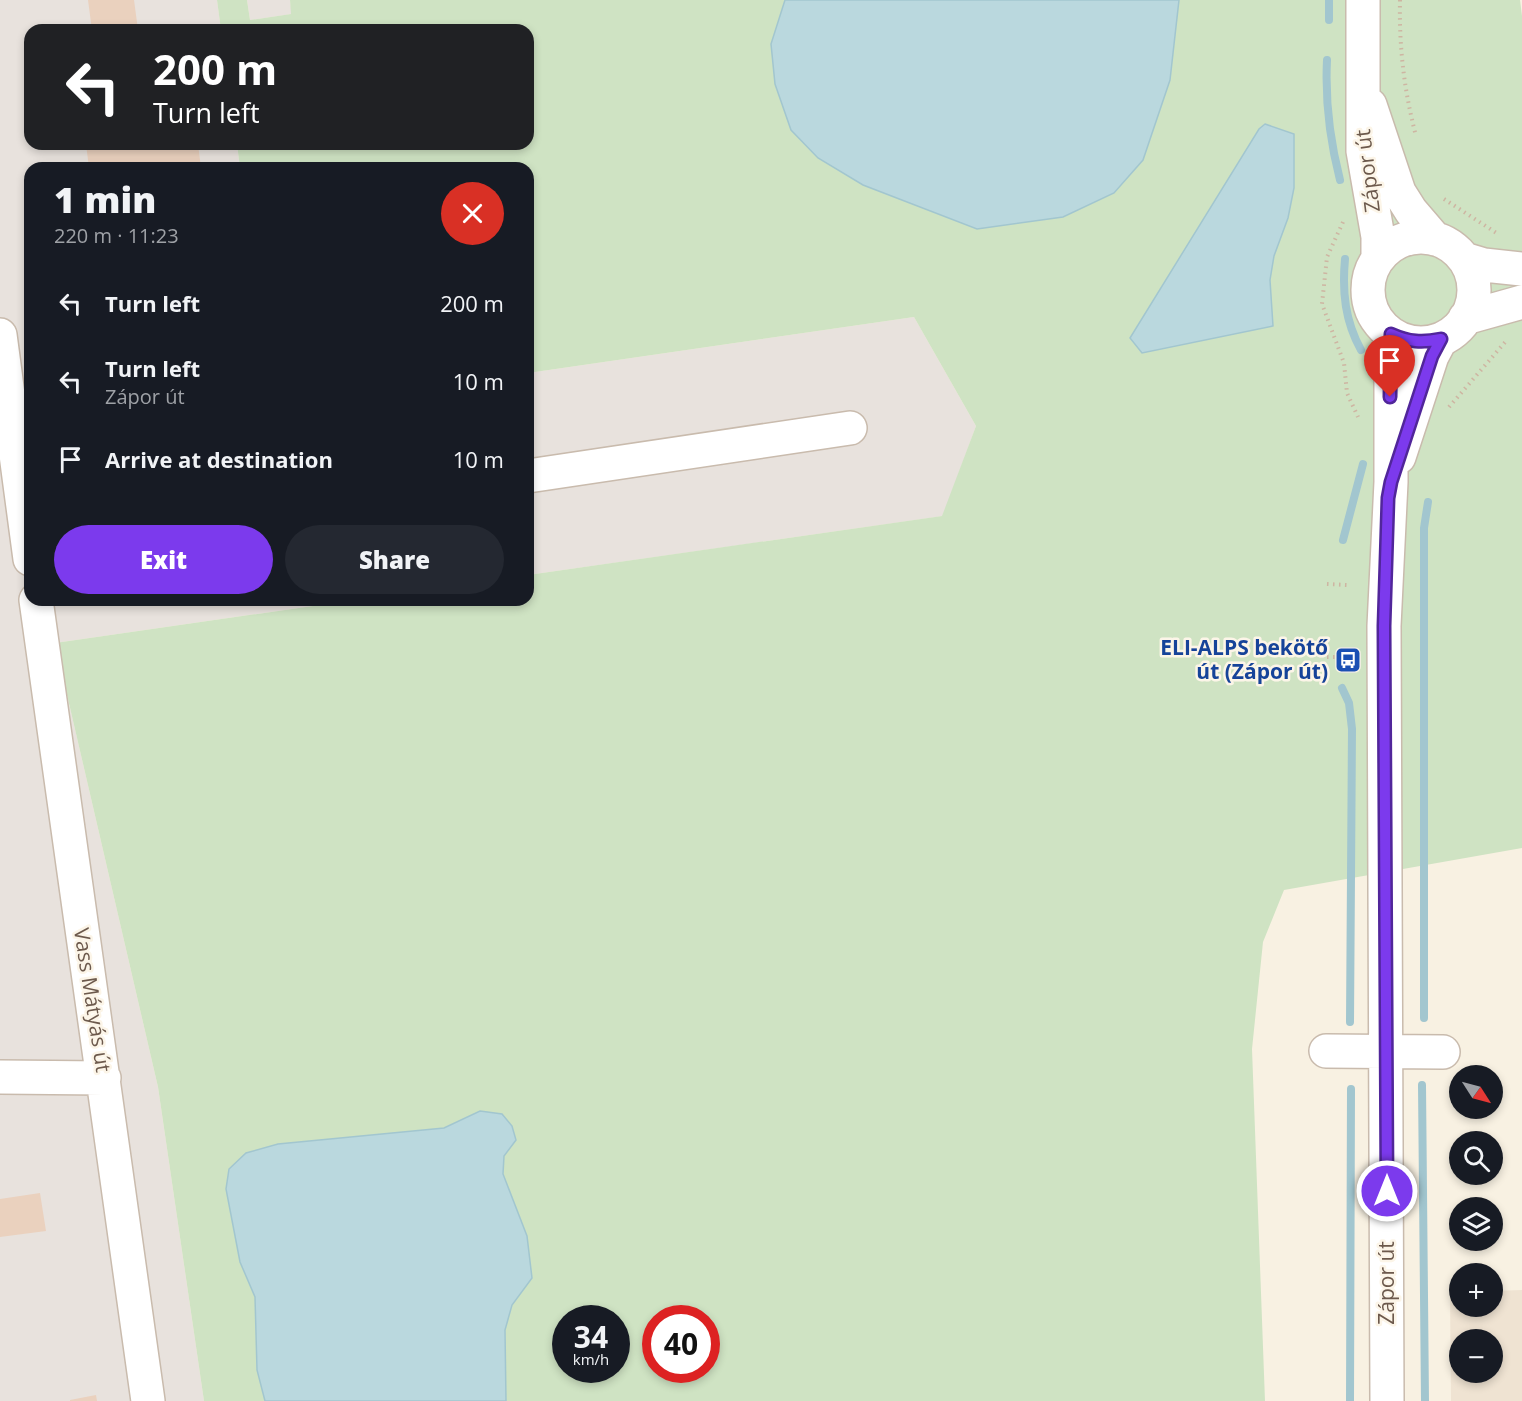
<!DOCTYPE html>
<meta charset="utf-8">
<style>
body{margin:0;font-family:"Open Sans",sans-serif;background:#242831;color:#f1f3f6;height:100vh;display:flex;flex-direction:column;font-size:22px;white-space:nowrap}
*{box-sizing:border-box;margin:0}
p{font-size:20px;color:#9ea1a6}
.icon{flex:none;width:33px;height:33px;fill:none;stroke:currentColor;stroke-width:2;stroke-linecap:round;stroke-linejoin:round}
.map{position:relative;flex:1;overflow:hidden}
.sheet{position:absolute;left:24px;top:162px;width:510px;height:444px;display:flex;flex-direction:column;background:#171b24;border-radius:18px;box-shadow:0 3px 9px #0003}
.sheet>*{flex:none}
.top-card{position:absolute;left:24px;top:24px;width:510px;height:126px;border-radius:18px;box-shadow:0 3px 9px #0003;background:#202124;color:#fff;overflow:hidden}
.needle{width:39px;rotate:126deg}
.tools{position:absolute;left:1449px;top:1065px;display:grid;gap:12px}
.tools a{display:grid;place-items:center;width:54px;height:54px;border-radius:50%;background:#171b24;box-shadow:0 3px 9px #0003;font-size:30px}
.speed{position:absolute;left:552px;top:1305px;display:flex;gap:12px;font-size:30px;font-weight:700;text-align:center}
.speed>*{display:grid;place-content:center;width:78px;height:78px;border-radius:50%;background:#171b24;box-shadow:0 3px 9px #0003;line-height:1}
.speed small{font-size:15px;font-weight:400}
.speed .limit{border:9px solid #d22;background:#fff;color:#111}
.pin{position:absolute;display:grid;place-items:center;width:51px;height:51px;color:#fff;margin:-62px -26px;border-radius:50% 50% 50% 0;rotate:-45deg;box-shadow:0 0 6px #0007}
.pin .icon{rotate:45deg}
.me{position:absolute;width:66px;margin:-33px;rotate:0deg;stroke-linejoin:round;filter:drop-shadow(0 0 4px #0008)}
.turn{display:flex;align-items:center;gap:21px;height:126px;padding:0 30px;font-size:27px}
.turn .icon{width:78px;height:78px;stroke-width:2.5}
.turn b{display:block;font-size:42px;line-height:51px}
.round{display:grid;place-items:center;flex:none;width:63px;height:63px;border-radius:32px;background:#242831}
.summary{display:flex;align-items:center;justify-content:space-between;height:102px;padding:0 30px}
h1{font-size:36px;font-weight:800;line-height:45px}
.action{display:flex;gap:12px;margin-top:auto;padding:12px 30px}
.action a{flex:1;height:69px;border-radius:36px;background:#7c3aed;color:#fff;font-size:24px;font-weight:800;line-height:69px;text-align:center}
.action a+a{background:#242831;color:#f1f3f6}
ul{padding:0;list-style:none}
li{display:flex;align-items:center;gap:18px;height:78px;padding:0 30px}
li div{flex:1}
li b{display:block;font-size:22px}
li em{font-style:normal}
.map>svg:first-child{display:block}
</style>
<div class="map">
<svg width="1522" height="1401" viewBox="0 0 1522 1401">
<rect width="100%" height="100%" fill="#f8f1e2"/>
<path fill="#efe3d2" fill-rule="evenodd" d="M1522,1290V1401H1451L1450,1293H1459L1460,1306H1492L1493,1291ZM1460,1340H1492V1372H1460Z"/>
<path fill="#e8e2dd" d="M0,0H217L221,30H30V144H237L240,168H30V600H354L55,643L158,1087L204,1401H0Z
M247,0H290L292,14L250,20Z
M914,317L976,426L943,516L528,575V373Z"/>
<path fill="#cfe3c3" fill-rule="evenodd" d="M217,0H247L250,20L291,14L290,0H785L784,2L1170,80L1179,0H1520L1522,16V848L1284,890L1263,942L1252,1049L1265,1401H506L505,1330L512,1305L531,1278L527,1236L503,1174L504,1156L516,1140L512,1126L502,1114L480,1111L444,1128L278,1144L230,1169L226,1189L240,1262L255,1297L257,1370L265,1401H204L158,1087L55,643L354,600H528V575L942,516L976,426L914,317L528,373V168H240L237,144H528V30H221ZM566,1318H616V1370H566ZM656,1318H706V1370H656Z"/>
<path fill="#bad8de" stroke="#a2c6cf" stroke-width="1.5" d="M785,0H1179L1170,80L1143,160L1114,193L1063,217L977,229L863,185L818,158L791,130L775,84L771,44Z
M1265,124L1294,134V188L1288,218L1274,256L1270,280L1273,326L1142,353L1130,338L1259,129Z
M480,1111L502,1114L512,1126L516,1140L504,1156L503,1174L527,1236L532,1278L512,1305L505,1330L506,1401H265L257,1370L255,1297L240,1262L226,1189L229,1169L246,1153L278,1144L444,1128Z"/>
<g fill="none" stroke-linecap="round" stroke-linejoin="round">
<path stroke="#a2c6cf" stroke-width="8" d="M1329,20V0
M1327,60C1325,101 1330,141 1340,180
M1345,259C1342,292 1345,321 1361,350
M1343,540L1363,464
M1342,688L1349,703L1352,729L1350,1022
M1424,1018V528L1428,502
M1422,1085L1425,1401
M1350,1401L1351,1089"/>
</g>
<path fill="#ead1be" d="M88,0H134L138,30H92Z
M86,144H198L201,168H89Z
M40,1193L46,1231L0,1237V1199Z
M96,1395L97,1401H70V1400Z"/>
<g fill="none" stroke-linecap="round" stroke-linejoin="round">
<g stroke="#c9bbad" stroke-width="36">
<path id="minor" d="M1363,0V151L1378,237V258
M1370,105L1399,192L1411,211L1435,239
M1368 290a53 53 0 1 1 106 0a53 53 0 1 1-106 0Z
M1464,259L1484,265L1522,269
M1465,318L1522,302
M0,335L30,559
M1399,457L1432,356L1441,339
M528,476L850,428
M36,600L148,1401
M1326,1051L1443,1052
M0,1077L104,1078
M1387,1401L1384,626L1391,482V334"/>
</g>
<path stroke="#ceb5a2" stroke-width="4" stroke-dasharray="1.5 4.5" stroke-linecap="butt" d="M1400,0C1399,47 1404,90 1416,136
M1444,199L1498,234
M1343,222L1327,257L1322,304L1344,363L1347,393L1358,417
M1449,407L1507,340
M1327,584L1347,585
M1327,657H1348"/>
<use href="#minor" stroke="#fff" stroke-width="33"/>
</g>
<g fill="none" stroke-linecap="round" stroke-linejoin="round">
<g stroke="#51269a" stroke-width="15">
<path id="route" d="M1387,1191L1384,626L1388,498L1391,482L1432,356L1441,339C1422,343 1409,342 1391,334L1390,397"/>
</g>
<use href="#route" stroke="#7c3aed" stroke-width="10"/>
</g>
<defs>
<g id="bus-square" transform="scale(1.35)"><rect x="-9" y="-9" width="18" height="18" rx="4" fill="#1a4fb4" stroke="#fcf5e8"/><path d="M-5-6H5V4H4V6H2V4H-2V6H-4V4H-5ZM-3.5-4V0h7V-4ZM-3.5 1.2v1.5H-2V1.2ZM2 1.2v1.5H3.5V1.2Z" fill="#fff"/></g>
</defs>
<g fill-rule="evenodd">
<use href="#bus-square" x="1348" y="660"/>
</g>
<g text-anchor="middle" stroke-width="5" stroke-linejoin="round" paint-order="stroke">
<g font-size="21" fill="#6c594c" stroke="#fcf5e8">
<text transform="translate(1368 171) rotate(-97)" y="7">Zápor út</text>
<text transform="translate(92 1000) rotate(81)" y="7">Vass Mátyás út</text>
<text transform="translate(1387 1283) rotate(-90)" y="7">Zápor út</text>
</g>
<g font-size="21" font-weight="bold" fill="#164399" stroke="#fcf5e8" text-anchor="end">
<text x="1328" y="655">ELI-ALPS bekötő<tspan x="1328" dy="24">út (Zápor út)</tspan></text>
</g>
</g>
</svg>
<div class="tools">
<a><svg class="needle" viewBox="-14 -14 28 28"><path d="M0-13l5 13h-10z" fill="#e53935"/><path d="M0 13l5-13h-10z" fill="#9ea1a6"/></svg></a>
<a><svg class="icon" aria-label="search" viewBox="0 0 24 24"><circle cx="10" cy="10" r="6"/><path d="M15 15l6 6"/></svg></a>
<a><svg class="icon" aria-label="layers" viewBox="0 0 24 24"><path d="M12 4l9 5-9 5-9-5zM3 14l9 5 9-5"/></svg></a>
<a>+</a>
<a>−</a>
</div>
<div class="speed"><div>34<small>km/h</small></div><div class="limit">40</div></div>
<div class="pin" style="left:1390px;top:397px;background:#d93025"><svg class="icon" aria-label="arrive" viewBox="0 0 24 24"><path d="M6 21V4h12l-3 4 3 4H6"/></svg></div>
<svg class="me" style="left:1387px;top:1191px" viewBox="-20 -20 40 40"><circle r="17" fill="#7c3aed" stroke="#fff" stroke-width="3"/><path d="M0-11L8 9 0 5-8 9z" fill="#fff"/></svg>
<div class="top-card">
<div class="turn"><svg class="icon" aria-label="left" viewBox="0 0 24 24"><path d="M17 20v-9H6M10 6l-5 5 5 5"/></svg><div><b>200 m</b>Turn left</div></div>
</div>
<section class="sheet">
<div class="summary"><div><h1>1 min</h1><p>220 m · 11:23</p></div><a class="round" style="background:#d93025;color:#fff"><svg class="icon" aria-label="close" viewBox="0 0 24 24"><path d="M6 6l12 12M18 6L6 18"/></svg></a></div>
<ul>
<li><svg class="icon" aria-label="left" viewBox="0 0 24 24"><path d="M17 20v-9H6M10 6l-5 5 5 5"/></svg><div><b>Turn left</b></div><em>200 m</em></li>
<li><svg class="icon" aria-label="left" viewBox="0 0 24 24"><path d="M17 20v-9H6M10 6l-5 5 5 5"/></svg><div><b>Turn left</b><p>Zápor út</p></div><em>10 m</em></li>
<li><svg class="icon" aria-label="arrive" viewBox="0 0 24 24"><path d="M6 21V4h12l-3 4 3 4H6"/></svg><div><b>Arrive at destination</b></div><em>10 m</em></li>
</ul>
<div class="action"><a>Exit</a><a>Share</a></div>
</section>
</div>
